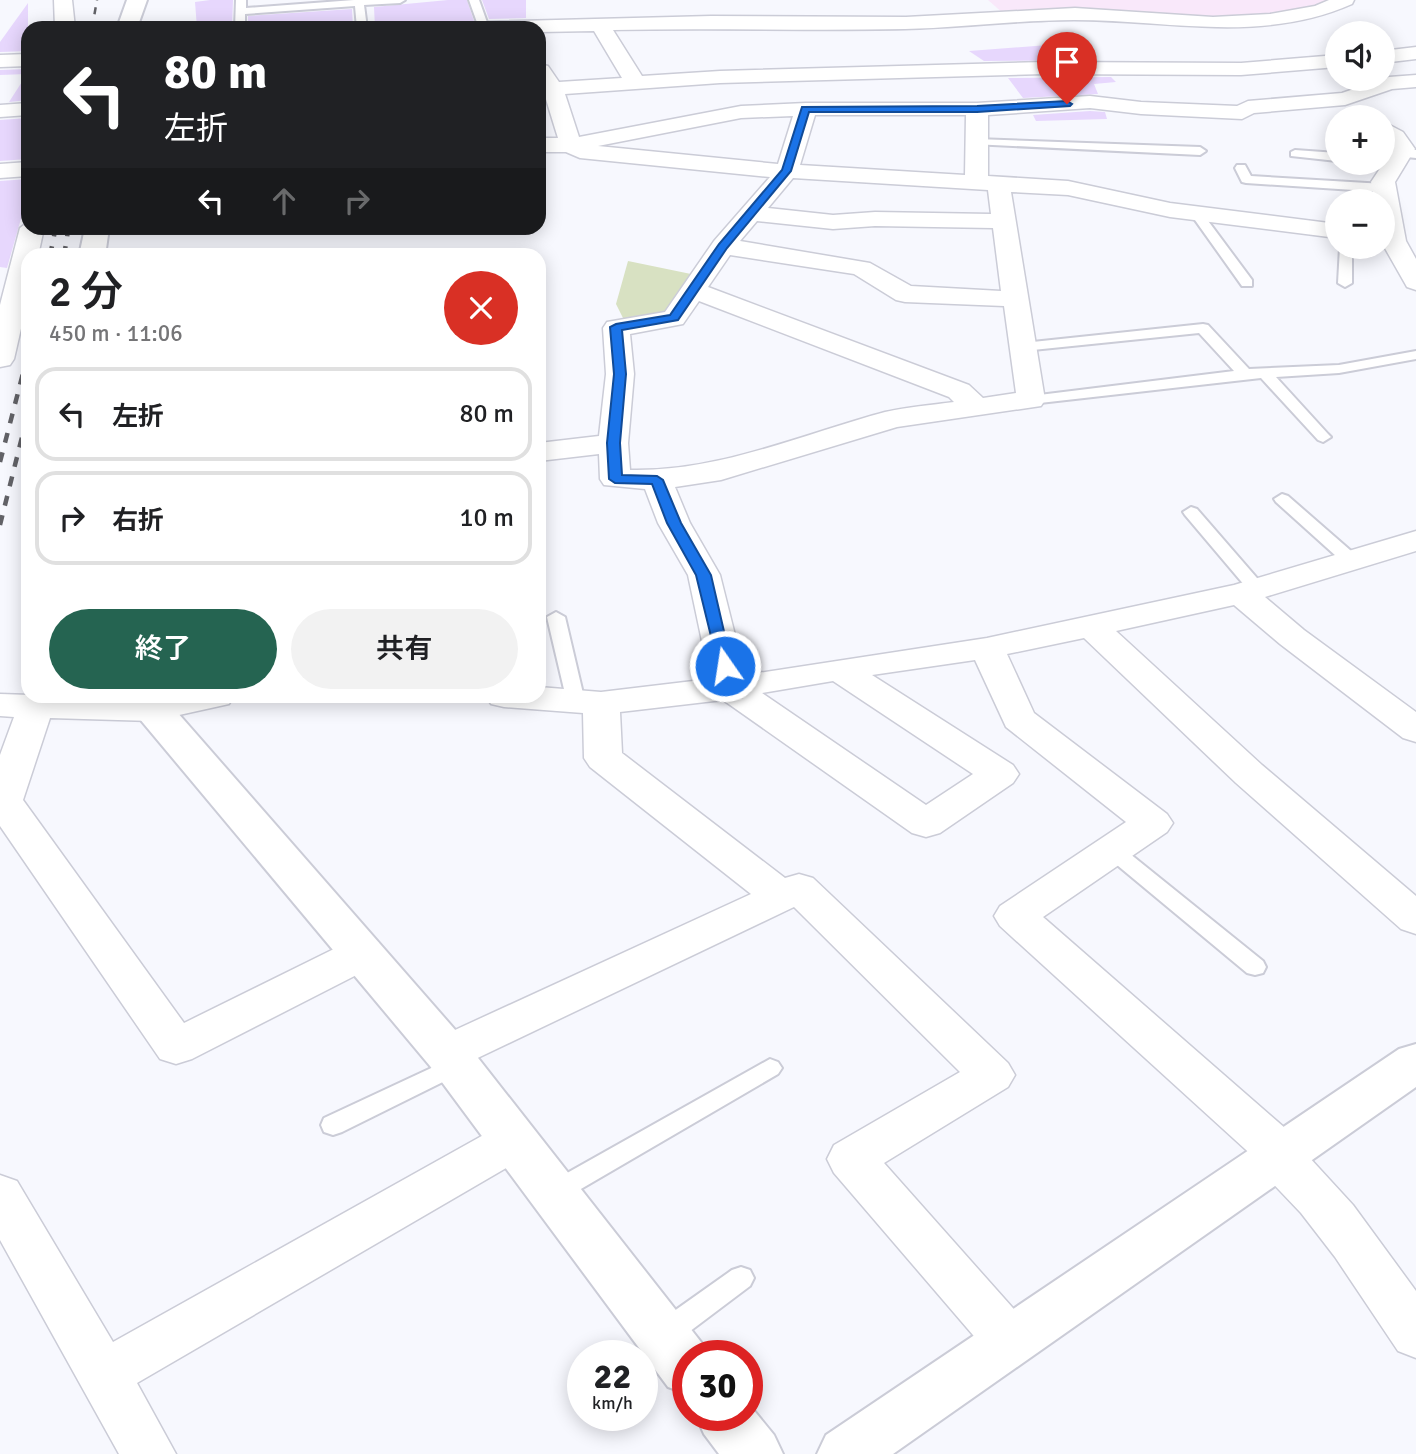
<!DOCTYPE html>
<html lang="ja">
<meta charset="utf-8">
<style>
body{margin:0;font-family:Signika,"Noto Sans JP",sans-serif;background:#f2f2f2;color:#202124;height:100vh;display:flex;flex-direction:column;font-size:26px;white-space:nowrap}
*{box-sizing:border-box;margin:0}
p{font-size:23px;color:#757577}
.icon{flex:none;width:38px;height:38px;fill:none;stroke:currentColor;stroke-width:2;stroke-linecap:round;stroke-linejoin:round}
.map{position:relative;flex:1;overflow:hidden}
.sheet{position:absolute;left:21px;top:248px;width:525px;height:455px;display:flex;flex-direction:column;background:#fff;border-radius:21px;box-shadow:0 4px 18px #0003}
.sheet>*{flex:none}
.guide{position:absolute;left:21px;top:21px;width:525px;height:214px;border-radius:21px;box-shadow:0 4px 18px #0003;background:#202124;color:#fff;overflow:hidden}
.fabs{position:absolute;left:1325px;top:21px;display:grid;gap:14px}
.fabs a{display:grid;place-items:center;width:70px;height:70px;border-radius:50%;background:#fff;box-shadow:0 4px 18px #0003;font-size:35px}
.speed{position:absolute;left:567px;top:1340px;display:flex;gap:14px;font-size:35px;font-weight:700;text-align:center}
.speed>*{display:grid;place-content:center;width:91px;height:91px;border-radius:50%;background:#fff;box-shadow:0 4px 18px #0003;line-height:1}
.speed small{font-size:18px;font-weight:400}
.speed .limit{border:10px solid #d22;background:#fff;color:#111}
.pin{position:absolute;display:grid;place-items:center;width:60px;height:60px;color:#fff;margin:-72px -30px;border-radius:50% 50% 50% 0;rotate:-45deg;box-shadow:0 0 7px #0007}
.pin .icon{rotate:45deg}
.me{position:absolute;width:77px;margin:-38px;rotate:347deg;stroke-linejoin:round;filter:drop-shadow(0 0 5px #0008)}
.turn{display:flex;align-items:center;gap:24px;height:147px;padding:0 28px;font-size:32px}
.turn .icon{width:91px;height:91px;stroke-width:2.5}
.turn b{display:block;font-size:49px;line-height:60px}
.lanes{display:flex;align-items:center;height:66px;padding:0 28px;background:#0003;justify-content:center;gap:35px;direction:ltr}
.lanes .off{opacity:.35}
.round{display:grid;place-items:center;flex:none;width:74px;height:74px;border-radius:37px;background:#f2f2f2}
.summary{display:flex;align-items:center;justify-content:space-between;height:119px;padding:0 28px}
h1{font-size:42px;font-weight:600;line-height:52px}
.action{display:flex;gap:14px;margin-top:auto;padding:14px 28px}
.action a{flex:1;height:80px;border-radius:42px;background:#256451;color:#fff;font-size:28px;font-weight:600;line-height:80px;text-align:center}
.action a+a{background:#f2f2f2;color:#202124}
ul{padding:0;list-style:none}
li{display:flex;align-items:center;gap:21px;height:94px;margin:0 14px 10px;padding:0 14px;border:4px solid #e0e0e0;border-radius:21px}
li div{flex:1}
li b{display:block;font-size:26px}
li em{font-style:normal}
.map>svg:first-child{display:block}
</style>
<div class="map">
<svg width="1416" height="1454" viewBox="0 0 1416 1454">
<rect width="100%" height="100%" fill="#f7f8fe"/>
<path fill="#f9e8fa" d="M988,0H1332L1310,10L1262,18L1004,14Z"/>
<path fill="#d8e1c2" d="M628,261L691,274L668,316L625,322L616,304Z"/>
<path fill="#e7d7fd" d="M210,0H233L232,28H197L195,2Z
M448,0H467L475,24L375,28L374,7Z
M482,0H526V18L489,19Z
M28,3V51L0,52V42Z
M352,9L353,28H248V16Z
M1074,43L1091,60L984,61L969,51Z
M28,69V100L9,102L27,74L0,75V70Z
M1111,77L1116,82L1094,84L1098,94L1023,98L1008,78Z
M1090,111L1105,112L1107,119L1036,121L1033,115Z
M28,118V159L0,161V120Z
M28,179V194L7,268L0,267V181Z"/>
<g fill="none" stroke-linecap="round" stroke-linejoin="round">
<g stroke="#cbccd7" stroke-width="4">
<path id="service" d="M236,0H246V8L354,0H405L400,3L364,5L367,28H357L355,6L245,14V28H235Z
M469,0H479L489,28H479Z
M976,139L1200,147L1206,151L1200,155L972,144L970,142Z
M1295,150L1337,153V161L1291,156V152Z
M1401,150H1416V158L1397,156V152Z
M1237,165H1245L1251,176L1384,184L1390,188L1384,192L1246,183L1242,182L1235,168Z
M1196,209L1200,210L1252,280V286H1242L1190,213Z
M1340,247H1352V283L1345,287L1338,283Z
M1203,324L1208,325L1249,369L1339,365L1416,351V359L1339,373L1276,377L1328,434L1331,437L1323,442L1318,440L1261,378L1031,404L1024,400L1031,396L1234,371L1199,333L1023,351L1016,347L1023,343Z
M1282,494L1288,496L1358,557L1361,561L1358,565H1346L1276,502L1274,499Z
M1191,507L1197,509L1263,585L1266,589L1263,593H1251L1185,515L1183,512Z
M556,612L565,617L585,702L576,708L567,702L547,617Z
M1112,843L1119,845L1263,961L1266,967L1263,973L1255,975L1247,973L1105,855L1102,850L1105,845Z
M457,1056L465,1059L469,1065L465,1071L342,1132L333,1135L324,1132L321,1125L324,1118Z
M770,1059L778,1062L782,1068L778,1074L562,1200L553,1203L544,1200L540,1193L544,1186Z
M741,1267L750,1270L754,1278L750,1286L673,1344L663,1347L653,1344L649,1335L653,1326L732,1270Z"/>
</g>
<g stroke="#cbccd7" stroke-width="3">
<path id="minor" d="M54,0H72L75,28H55Z
M1329,0H1354L1352,4C1262,44 1168,20 1074,20C1018,20 961,28 905,29C808,31 711,28 613,30L642,76L720,71L1044,62L1241,63L1337,55V67L1241,75L1044,74L720,83L565,94L579,137L741,106L806,103H977L1090,96L1141,102L1237,106L1248,101L1342,93L1389,77L1416,75V87L1392,89L1345,105L1254,113L1242,119L1141,114L1090,108L988,115V176L1068,181L1170,203L1337,224V238L1170,217L1068,195L1011,192L1045,400L1041,406L897,427L721,480L675,487L690,523L720,575L745,675L987,638L1234,585L1416,531V551L1265,597L1304,630L1416,712V742L1403,738L1280,644L1234,605L1116,631L1262,765L1416,896V934L1401,929L1236,783L1084,638L1007,654L1034,713L1167,814L1173,823L1167,832L1043,917L1301,1142L1308,1156L1353,1205L1416,1291V1358L1398,1351L1335,1257L1301,1213L1262,1172L1256,1159L1000,926L994,916L1000,906L1126,822L1006,727L975,660L872,675L1013,765L1019,774L1013,783L940,833L926,837L912,833L723,700L620,712L622,753L785,878L799,874L813,878L1008,1063L1015,1075L1008,1087L884,1163L1027,1324L1035,1340L1027,1356L1009,1363L991,1356L834,1173L827,1159L834,1145L960,1072L794,907L463,1065L447,1070L431,1065L425,1053L431,1041L751,894L590,767L584,758L583,713L504,707L491,704L486,696H539V687L601,692L710,679L688,575L658,523L645,489L604,485L600,479L599,454L539,461V443L599,436L606,374L603,328L607,322L665,312L714,241L770,177L580,158L566,152H539V138H558L545,96H539V64L548,66L559,82L622,78L594,31L539,32V28H473L483,22L711,16L906,17L1075,8L1213,17L1270,14L1315,6ZM815,115H966L965,175L800,165ZM793,116L778,164L598,146L741,118ZM793,178L988,190L991,214L875,212L833,215L768,208ZM757,221L833,229L875,226L993,228L1001,291L911,286L870,263L740,241ZM730,255L854,274L896,300L905,302L1004,306L1016,393L983,398L969,385L708,287ZM699,301L949,397L954,402C931,405 907,407 885,412C800,435 718,472 630,470L628,443L634,374L630,334L683,324ZM833,681L973,774L926,805L762,693Z
M1416,47V59L1382,63V51Z
M28,54V66L0,67V55Z
M28,103V115L0,117V105Z
M1382,121L1403,132L1415,149L1395,182L1406,241L1416,259V290L1407,287L1382,243V201H1375L1371,182L1393,149L1382,138Z
M28,162V176L0,178V164Z
M28,222V228H44L38,256H28V298L14,359L10,365L0,367V305L20,228Z
M0,694L152,699L234,696L229,704L152,721L50,718L23,800L184,1023L348,942L363,938L378,942L384,953L378,964L192,1059L176,1064L160,1059L0,826V755L14,717L0,716Z
M513,1122L530,1128L537,1141L530,1154L137,1383L176,1454H119L0,1240V1175L17,1181L113,1342L496,1128Z"/>
</g>
<g stroke="#cbccd7" stroke-width="4">
<path id="tertiary" d="M127,0H147L137,28H117Z
M85,228H109L105,256H79Z
M125,696H163L464,1040L708,1351L710,1356H688V1394L668,1387L430,1066L139,718Z
M1416,1044V1087L893,1454H817L826,1435L1399,1049Z
M747,1402L774,1435L783,1454H719L704,1434L696,1416H747Z"/>
</g>
<use href="#service" fill="#fff" fill-rule="evenodd"/>
<use href="#minor" fill="#fff" fill-rule="evenodd"/>
<use href="#tertiary" fill="#fff" fill-rule="evenodd"/>
<path stroke="#626267" stroke-width="2.5" stroke-dasharray="7 7" stroke-linecap="butt" d="M92,28L97,0
M54,232L55,228
M67,232L68,228"/>
<path stroke="#626267" stroke-width="4.5" stroke-dasharray="10 10" stroke-linecap="butt" d="M50,256L55,231
M64,256L68,231
M0,462L28,354
M0,525L28,413"/>
</g>
<path fill="#1a73e8" stroke="#114b97" stroke-width="2" d="M1067,101L1072,104L1070,106L977,112H809L791,171L727,248L678,320L622,330L626,374L620,443L622,475L657,476L663,480L681,523L711,575L732,666L730,669H719L696,575L667,523L652,484L615,483L609,479L607,443L614,374L610,327L616,324L670,315L719,244L782,170L802,107L977,106Z"/>
</svg>
<div class="fabs">
<a><svg class="icon" aria-label="sound" viewBox="0 0 24 24"><path d="M4 9h4l5-4v14l-5-4H4zM17 9q2 3 0 6"/></svg></a>
<a>+</a>
<a>−</a>
</div>
<div class="speed"><div>22<small>km/h</small></div><div class="limit">30</div></div>
<div class="pin" style="left:1067px;top:104px;background:#d93025"><svg class="icon" aria-label="arrive" viewBox="0 0 24 24"><path d="M6 21V4h12l-3 4 3 4H6"/></svg></div>
<svg class="me" style="left:725px;top:666px" viewBox="-20 -20 40 40"><circle r="17" fill="#1a73e8" stroke="#fff" stroke-width="3"/><path d="M0-11L8 9 0 5-8 9z" fill="#fff"/></svg>
<div class="guide">
<div class="turn"><svg class="icon" aria-label="left" viewBox="0 0 24 24"><path d="M17 20v-9H6M10 6l-5 5 5 5"/></svg><div><b>80 m</b>左折</div></div>
<div class="lanes"><svg class="icon" aria-label="left" viewBox="0 0 24 24"><path d="M17 20v-9H6M10 6l-5 5 5 5"/></svg><svg class="icon off" aria-label="ahead" viewBox="0 0 24 24"><path d="M12 20V5M6 11l6-6 6 6"/></svg><svg class="icon off" aria-label="right" viewBox="0 0 24 24"><path d="M7 20v-9h11M14 6l5 5-5 5"/></svg></div>
</div>
<section class="sheet">
<div class="summary"><div><h1>2 分</h1><p>450 m · 11:06</p></div><a class="round" style="background:#d93025;color:#fff"><svg class="icon" aria-label="close" viewBox="0 0 24 24"><path d="M6 6l12 12M18 6L6 18"/></svg></a></div>
<ul>
<li><svg class="icon" aria-label="left" viewBox="0 0 24 24"><path d="M17 20v-9H6M10 6l-5 5 5 5"/></svg><div><b>左折</b></div><em>80 m</em></li>
<li><svg class="icon" aria-label="right" viewBox="0 0 24 24"><path d="M7 20v-9h11M14 6l5 5-5 5"/></svg><div><b>右折</b></div><em>10 m</em></li>
</ul>
<div class="action"><a>終了</a><a>共有</a></div>
</section>
</div>
